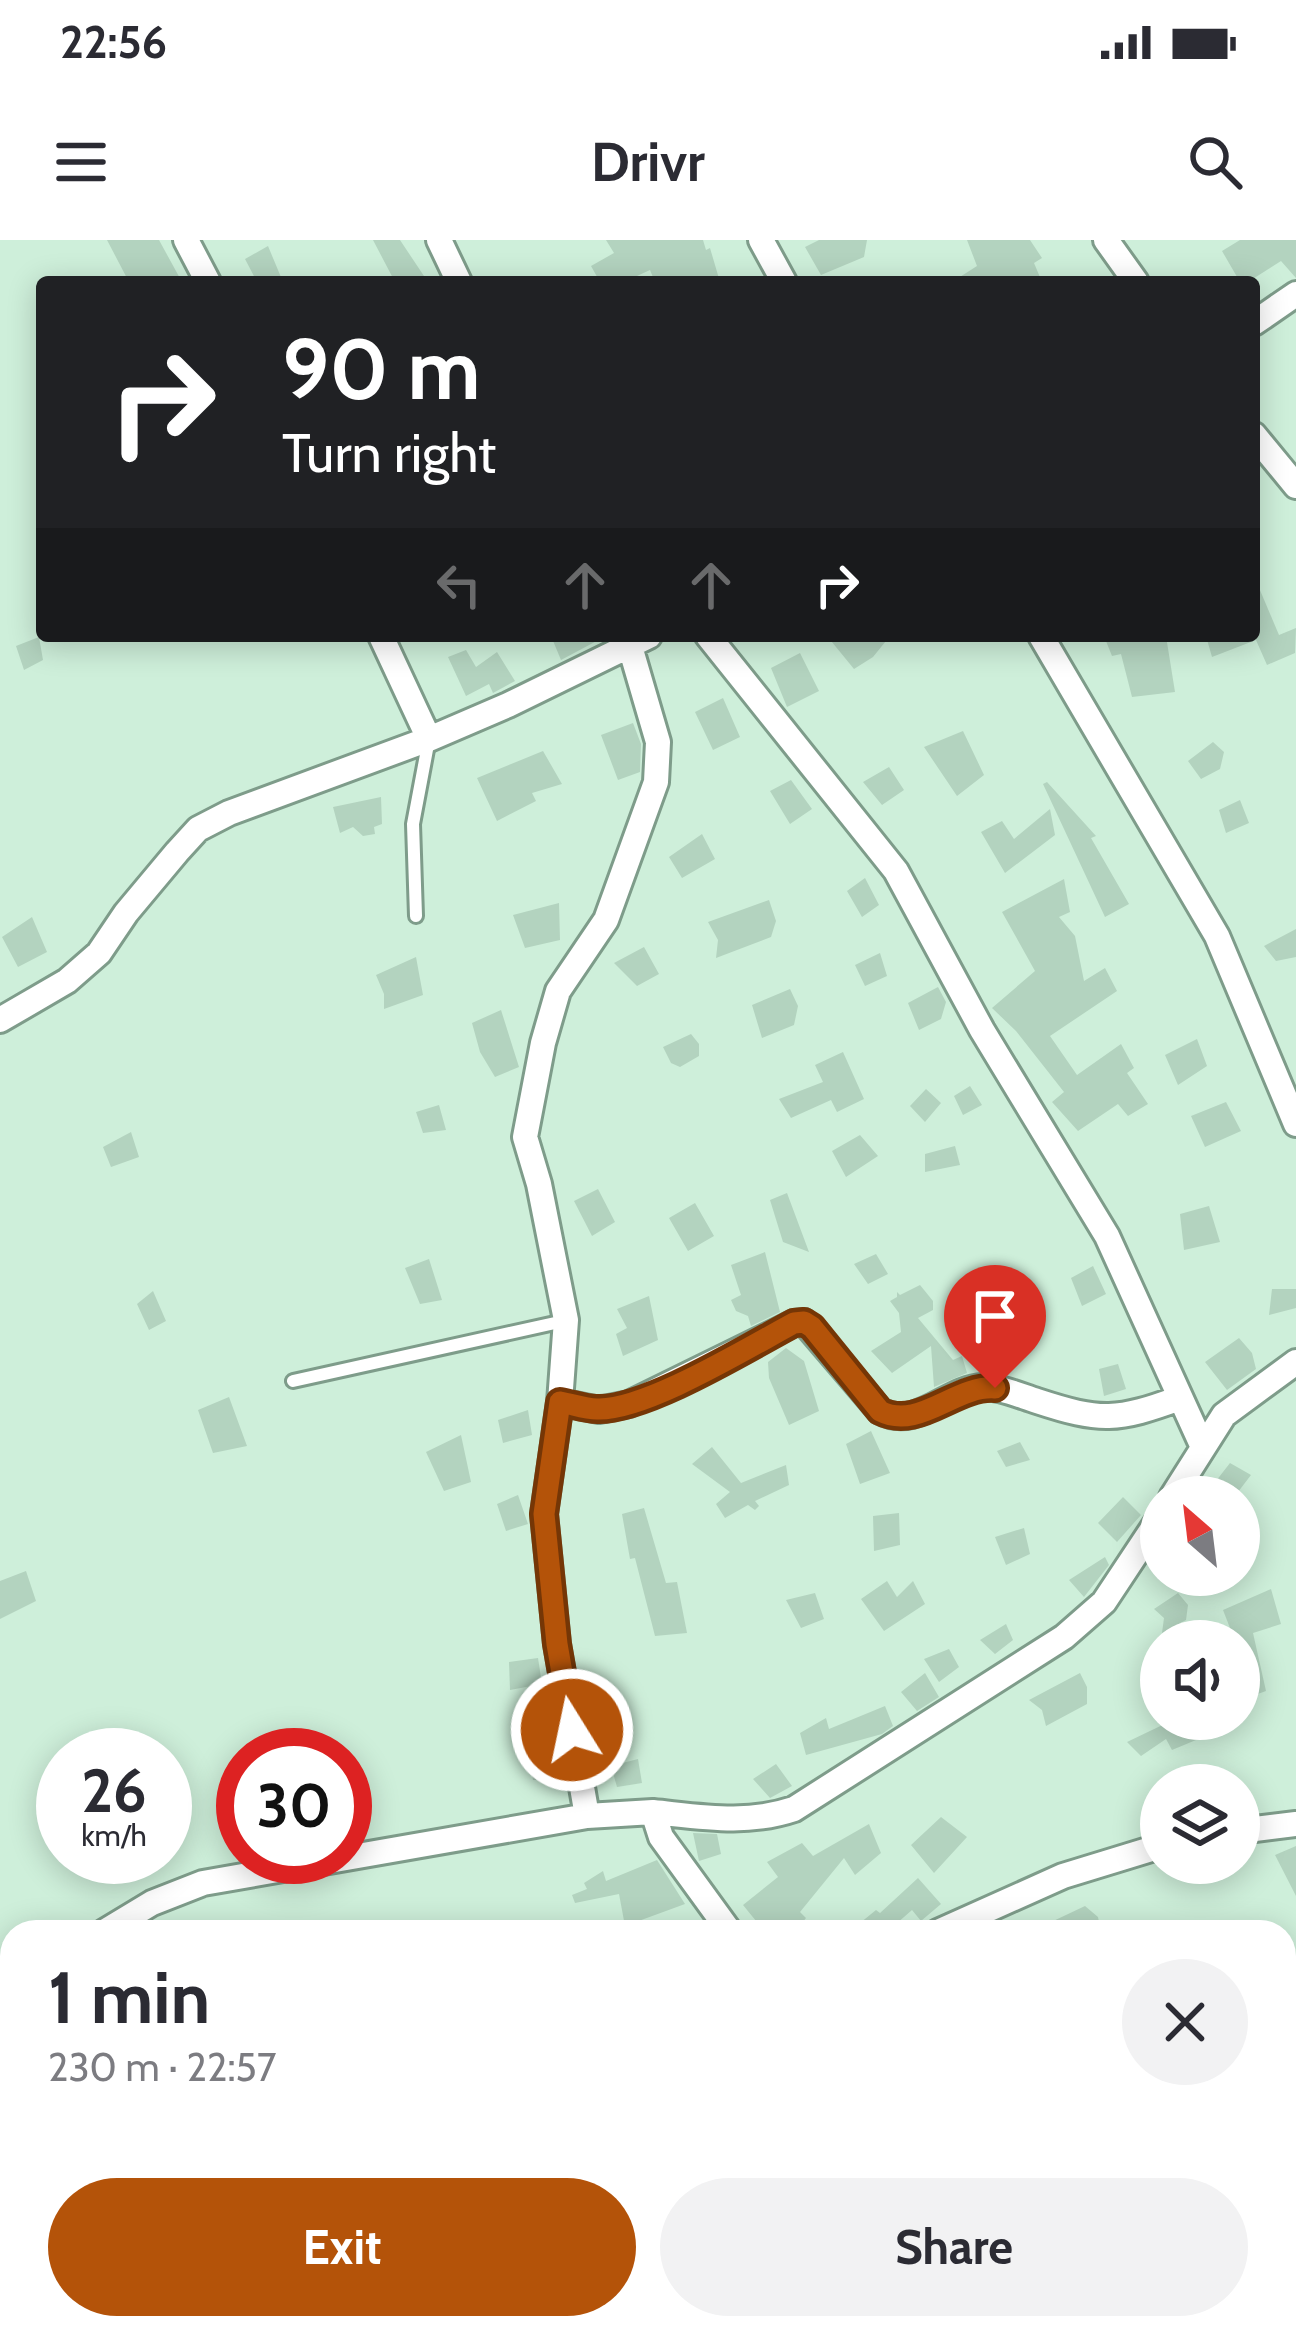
<!DOCTYPE html>
<meta charset="utf-8">
<style>
body{margin:0;font-family:Cabin,sans-serif;background:#f2f2f3;color:#2b2b33;height:100vh;display:flex;flex-direction:column;font-size:45px;white-space:nowrap}
*{box-sizing:border-box;margin:0}
p{font-size:39px;color:#7c7c81}
.icon{flex:none;width:66px;height:66px;fill:none;stroke:currentColor;stroke-width:2;stroke-linecap:round;stroke-linejoin:round}
.map{position:relative;flex:1;overflow:hidden}
.sheet{position:absolute;left:0px;top:1680px;width:1296px;height:420px;display:flex;flex-direction:column;background:#fff;border-radius:36px 36px 0 0;box-shadow:0 6px 30px #0003}
.sheet>*{flex:none}
.top-card{position:absolute;left:36px;top:36px;width:1224px;height:366px;border-radius:12px;box-shadow:0 6px 30px #0003;background:#202124;color:#fff;overflow:hidden}
.needle{width:78px;rotate:332deg}
.controls{position:absolute;left:1140px;top:1236px;display:grid;gap:24px}
.controls a{display:grid;place-items:center;width:120px;height:120px;border-radius:50%;background:#fff;box-shadow:0 6px 30px #0003;font-size:60px}
.speed{position:absolute;left:36px;top:1488px;display:flex;gap:24px;font-size:60px;font-weight:700;text-align:center}
.speed>*{display:grid;place-content:center;width:156px;height:156px;border-radius:50%;background:#fff;box-shadow:0 6px 30px #0003;line-height:1}
.speed small{font-size:30px;font-weight:400}
.speed .limit{border:18px solid #d22;background:#fff;color:#111}
.pin{position:absolute;display:grid;place-items:center;width:102px;height:102px;color:#fff;margin:-123px -51px;border-radius:50% 50% 50% 0;rotate:-45deg;box-shadow:0 0 12px #0007}
.pin .icon{rotate:45deg}
.me{position:absolute;width:132px;margin:-66px;rotate:350deg;stroke-linejoin:round;filter:drop-shadow(0 0 9px #0008)}
.turn{display:flex;align-items:center;gap:42px;height:252px;padding:0 48px;font-size:54px}
.turn .icon{width:156px;height:156px;stroke-width:2.5}
.turn b{display:block;font-size:84px;line-height:102px}
.lanes{display:flex;align-items:center;height:114px;padding:0 48px;background:#0003;justify-content:center;gap:60px;direction:ltr}
.lanes .off{opacity:.35}
.round{display:grid;place-items:center;flex:none;width:126px;height:126px;border-radius:63px;background:#f2f2f3}
.summary{display:flex;align-items:center;justify-content:space-between;height:204px;padding:0 48px}
h1{font-size:72px;font-weight:700;line-height:90px}
.action{display:flex;gap:24px;margin-top:auto;padding:24px 48px}
.action a{flex:1;height:138px;border-radius:72px;background:#b45309;color:#fff;font-size:48px;font-weight:700;line-height:138px;text-align:center}
.action a+a{background:#f2f2f3;color:#2b2b33}
.status{display:flex;justify-content:space-between;align-items:center;height:84px;padding:0 60px;background:#fff;direction:ltr}
.status svg{height:33px;fill:currentColor}
header{display:flex;justify-content:space-between;align-items:center;height:156px;padding:0 48px;background:#fff;font-size:54px;font-weight:700}
.map>svg:first-child{display:block}
</style>
<div class="status"><b>22:56</b><svg viewBox="0 0 49 12"><path d="M0 12V9h3v3zM5 12V6h3v6zM10 12V3h3v9zM15 12V0h3v12zM26 1h20v11H26zM47 4h2v5h-2z"/></svg></div>
<header><svg class="icon" aria-label="menu" viewBox="0 0 24 24"><path d="M4 6h16M4 12h16M4 18h16"/></svg>Drivr<svg class="icon" aria-label="search" viewBox="0 0 24 24"><circle cx="10" cy="10" r="6"/><path d="M15 15l6 6"/></svg></header>
<div class="map">
<svg width="1296" height="2100" viewBox="0 0 1296 2100">
<rect width="100%" height="100%" fill="#ceefda"/>
<path fill="#b3d3bf" d="M107,0H159L182,42H129Z
M373,0H400L428,42H395Z
M606,0H703L706,10L710,8L720,42H655L650,30L624,42H600L591,26L614,13Z
M819,0H867L864,17L821,35L805,7Z
M967,0H1030L1042,18L1034,23L1042,42H952L977,26Z
M1240,0H1296V38L1281,21L1248,42H1240L1222,11Z
M268,6L283,42H257L245,19Z
M1254,336L1279,395L1296,388L1295,413L1267,425L1256,400L1212,417L1206,396H1254Z
M551,396H606L561,420Z
M827,396H890L873,417L854,429Z
M1104,396H1166L1175,452L1132,457L1121,414L1112,416Z
M39,397L43,420L24,430L16,406Z
M466,410L476,427L497,412L515,441L493,453L489,444L466,456L448,417Z
M800,413L819,451L787,467L771,428Z
M723,458L740,497L713,510L695,472Z
M633,483L641,504L640,532L618,540L601,495Z
M963,491L984,535L957,556L924,507Z
M1213,502L1224,512L1220,529L1201,539L1188,521Z
M543,511L562,544L532,553L536,561L497,581L477,538Z
M889,527L904,550L882,565L863,542Z
M791,540L812,569L790,584L770,551Z
M1047,542L1096,596L1091,598L1129,664L1105,677L1043,544Z
M381,557L382,584L374,587L375,594L363,596L353,587L340,593L333,567Z
M1240,560L1249,583L1226,593L1219,570Z
M1050,569L1055,595L1005,633L981,592L1002,581L1014,599Z
M702,594L715,619L682,638L669,617Z
M865,638L879,665L862,677L847,651Z
M1064,639L1070,672L1059,677L1075,696L1084,741L1105,728L1117,751L1050,796L1077,835L1121,804L1134,828L1127,833L1148,864L1128,876L1118,864L1078,891L1052,862L1064,852L1016,791L992,768L1035,731L1002,672Z
M769,660L776,681L771,697L716,718L718,700L708,682Z
M559,663L560,700L525,708L513,675Z
M32,677L47,712L18,727L2,697Z
M1296,689V717L1276,721L1264,706Z
M644,707L659,734L637,746L614,723Z
M880,713L887,736L865,746L855,725Z
M416,717L423,755L384,769V754L376,735Z
M938,747L946,762L941,779L919,790L908,763Z
M790,749L798,766L794,785L762,798L752,765Z
M501,770L519,827L495,837L480,812L472,783Z
M691,794L699,804V816L680,827L671,823L663,807Z
M1197,799L1207,826L1178,845L1165,815Z
M843,812L864,859L837,872L831,860L791,878L779,859L823,842L815,825Z
M970,846L982,865L963,875L954,856Z
M926,849L941,863L925,882L910,866Z
M1226,862L1241,891L1205,907L1191,876Z
M439,865L446,890L423,893L416,872Z
M131,892L139,917L111,927L103,907Z
M860,895L878,916L846,937L832,911Z
M955,906L960,925L925,932V914Z
M598,949L615,982L592,996L574,961Z
M787,953L809,1012L783,1002L770,960Z
M695,963L714,996L688,1011L669,978Z
M1209,966L1220,1002L1184,1010L1180,974Z
M765,1012L780,1072L751,1086L748,1076L736,1071L731,1060L741,1055L731,1025Z
M876,1014L888,1034L868,1044L854,1024Z
M429,1019L442,1060L420,1064L405,1028Z
M1093,1026L1106,1054L1082,1066L1071,1038Z
M920,1045L933,1061V1070L918,1078L953,1120L962,1116L967,1133L934,1147L931,1106L892,1133L871,1111L901,1092L899,1073L890,1061L897,1057V1052L900,1055Z
M1272,1049H1296V1068L1269,1075Z
M153,1051L166,1081L149,1090L137,1064Z
M649,1056L658,1100L623,1116L616,1094L627,1088L617,1069Z
M1239,1098L1252,1113L1256,1129L1227,1150L1205,1122Z
M786,1108L804,1121L819,1171L789,1185L769,1138L768,1122Z
M1118,1124L1126,1149L1104,1156L1099,1129Z
M229,1157L247,1206L213,1213L198,1170Z
M528,1170L532,1195L503,1203L498,1180Z
M871,1191L890,1233L860,1244L846,1204Z
M461,1195L471,1242L444,1251L426,1212Z
M1020,1202L1030,1220L1006,1227L997,1211Z
M712,1207L741,1243L786,1225L789,1245L755,1261L759,1266L755,1270L748,1265L725,1278L716,1264L730,1252L692,1224Z
M1230,1223L1251,1235L1238,1252L1216,1241Z
M518,1255L528,1284L506,1291L497,1264Z
M1123,1257L1141,1275L1117,1302L1098,1283Z
M644,1268L666,1343L677,1342L687,1393L655,1396L635,1318L630,1319L622,1274Z
M899,1273L900,1305L874,1311L873,1276Z
M1024,1288L1030,1314L1006,1325L995,1297Z
M1105,1317L1109,1325L1084,1357L1069,1340Z
M26,1331L36,1361L0,1379V1341Z
M887,1341L897,1357L913,1341L925,1364L884,1391L861,1359Z
M1271,1349L1281,1384L1253,1393L1266,1451L1255,1455L1253,1450L1249,1451L1240,1432L1246,1430L1239,1401H1235L1223,1370Z
M815,1353L824,1379L801,1388L786,1360Z
M1178,1353L1188,1365L1186,1380L1162,1393L1164,1378L1154,1369Z
M1006,1384L1013,1400L995,1414L980,1400Z
M949,1409L959,1427L939,1442L924,1419Z
M538,1418L542,1444L510,1450L509,1422Z
M925,1433L939,1457L917,1471L901,1452Z
M1080,1433L1087,1447V1464L1046,1486L1042,1470L1029,1460Z
M885,1466L893,1486L882,1494L806,1515L800,1493L826,1478L829,1489Z
M1175,1479H1194L1208,1495L1172,1510L1166,1499L1141,1516L1127,1502Z
M544,1503L554,1507L560,1539L533,1540L527,1506Z
M638,1519L642,1543L617,1547L611,1526Z
M776,1524L792,1546L770,1558L753,1539Z
M941,1577L967,1597L934,1633L911,1605Z
M869,1584L881,1613L855,1635L844,1618L800,1672L806,1678L795,1692H765L743,1665L778,1637L767,1622L802,1603L813,1616Z
M693,1593L717,1594L721,1614L699,1621Z
M1296,1606V1656L1275,1615Z
M657,1620L685,1664L625,1686L619,1654L575,1663L572,1655L587,1649L584,1643L603,1631L606,1641Z
M918,1638L941,1664L921,1681L912,1670L896,1684L906,1692H849L876,1670L880,1673Z
M1085,1666L1098,1677L1101,1692H1030Z"/>
<g fill="none" stroke-linecap="round" stroke-linejoin="round">
<g stroke="#7e9c8a" stroke-width="18">
<path id="lane" d="M416,676L413,584L429,499
M293,1141L564,1081"/>
</g>
<g stroke="#7e9c8a" stroke-width="30">
<path id="street" d="M186,0L208,42
M439,0L459,42
M761,0L784,42
M1106,0L1136,42
M1254,83L1296,54
M1254,195L1296,246
M381,396L429,499L508,465L649,396
M708,396L896,631L982,790L1107,996L1202,1205
M1041,396L1217,696L1296,884
M0,780L67,741L99,713L126,673L177,612L198,589L229,573L429,499
M560,1162L599,1170L629,1164L794,1083L804,1082L880,1171C918,1191 947,1148 983,1147C1001,1147 1021,1156 1037,1161C1101,1182 1117,1181 1180,1158
M1172,1257L1224,1175L1296,1122
M653,1572C703,1577 746,1585 794,1569L1064,1397L1104,1362L1161,1276
M587,1576L557,1404L544,1274L560,1162L566,1080L539,944L525,897L543,803L558,751L606,680L656,542L658,502L627,396
M1239,1591L1296,1584
M104,1692L152,1663L203,1643L587,1576L653,1572L661,1597L730,1692
M938,1692L1063,1636L1161,1606
M0,1745L12,1739
M0,1886L12,1914
M80,2088L83,2100
M459,2100L471,2088"/>
</g>
<use href="#lane" stroke="#fff" stroke-width="12"/>
<use href="#street" stroke="#fff" stroke-width="24"/>
</g>
<g fill="none" stroke-linecap="round" stroke-linejoin="round">
<g stroke="#753606" stroke-width="30">
<path id="route" d="M572,1490L557,1404L544,1274L560,1162C572,1164 585,1169 597,1169C645,1171 749,1107 794,1083L804,1082L812,1087L880,1171C919,1191 955,1145 995,1148"/>
</g>
<use href="#route" stroke="#b45309" stroke-width="21"/>
</g>
</svg>
<div class="controls">
<a><svg class="needle" viewBox="-14 -14 28 28"><path d="M0-13l5 13h-10z" fill="#e53935"/><path d="M0 13l5-13h-10z" fill="#7c7c81"/></svg></a>
<a><svg class="icon" aria-label="sound" viewBox="0 0 24 24"><path d="M4 9h4l5-4v14l-5-4H4zM17 9q2 3 0 6"/></svg></a>
<a><svg class="icon" aria-label="layers" viewBox="0 0 24 24"><path d="M12 4l9 5-9 5-9-5zM3 14l9 5 9-5"/></svg></a>
</div>
<div class="speed"><div>26<small>km/h</small></div><div class="limit">30</div></div>
<div class="pin" style="left:995px;top:1148px;background:#d93025"><svg class="icon" aria-label="arrive" viewBox="0 0 24 24"><path d="M6 21V4h12l-3 4 3 4H6"/></svg></div>
<svg class="me" style="left:572px;top:1490px" viewBox="-20 -20 40 40"><circle r="17" fill="#b45309" stroke="#fff" stroke-width="3"/><path d="M0-11L8 9 0 5-8 9z" fill="#fff"/></svg>
<div class="top-card">
<div class="turn"><svg class="icon" aria-label="right" viewBox="0 0 24 24"><path d="M7 20v-9h11M14 6l5 5-5 5"/></svg><div><b>90 m</b>Turn right</div></div>
<div class="lanes"><svg class="icon off" aria-label="left" viewBox="0 0 24 24"><path d="M17 20v-9H6M10 6l-5 5 5 5"/></svg><svg class="icon off" aria-label="ahead" viewBox="0 0 24 24"><path d="M12 20V5M6 11l6-6 6 6"/></svg><svg class="icon off" aria-label="ahead" viewBox="0 0 24 24"><path d="M12 20V5M6 11l6-6 6 6"/></svg><svg class="icon" aria-label="right" viewBox="0 0 24 24"><path d="M7 20v-9h11M14 6l5 5-5 5"/></svg></div>
</div>
<section class="sheet">
<div class="summary"><div><h1>1 min</h1><p>230 m · 22:57</p></div><a class="round"><svg class="icon" aria-label="close" viewBox="0 0 24 24"><path d="M6 6l12 12M18 6L6 18"/></svg></a></div>
<div class="action"><a>Exit</a><a>Share</a></div>
</section>
</div>
